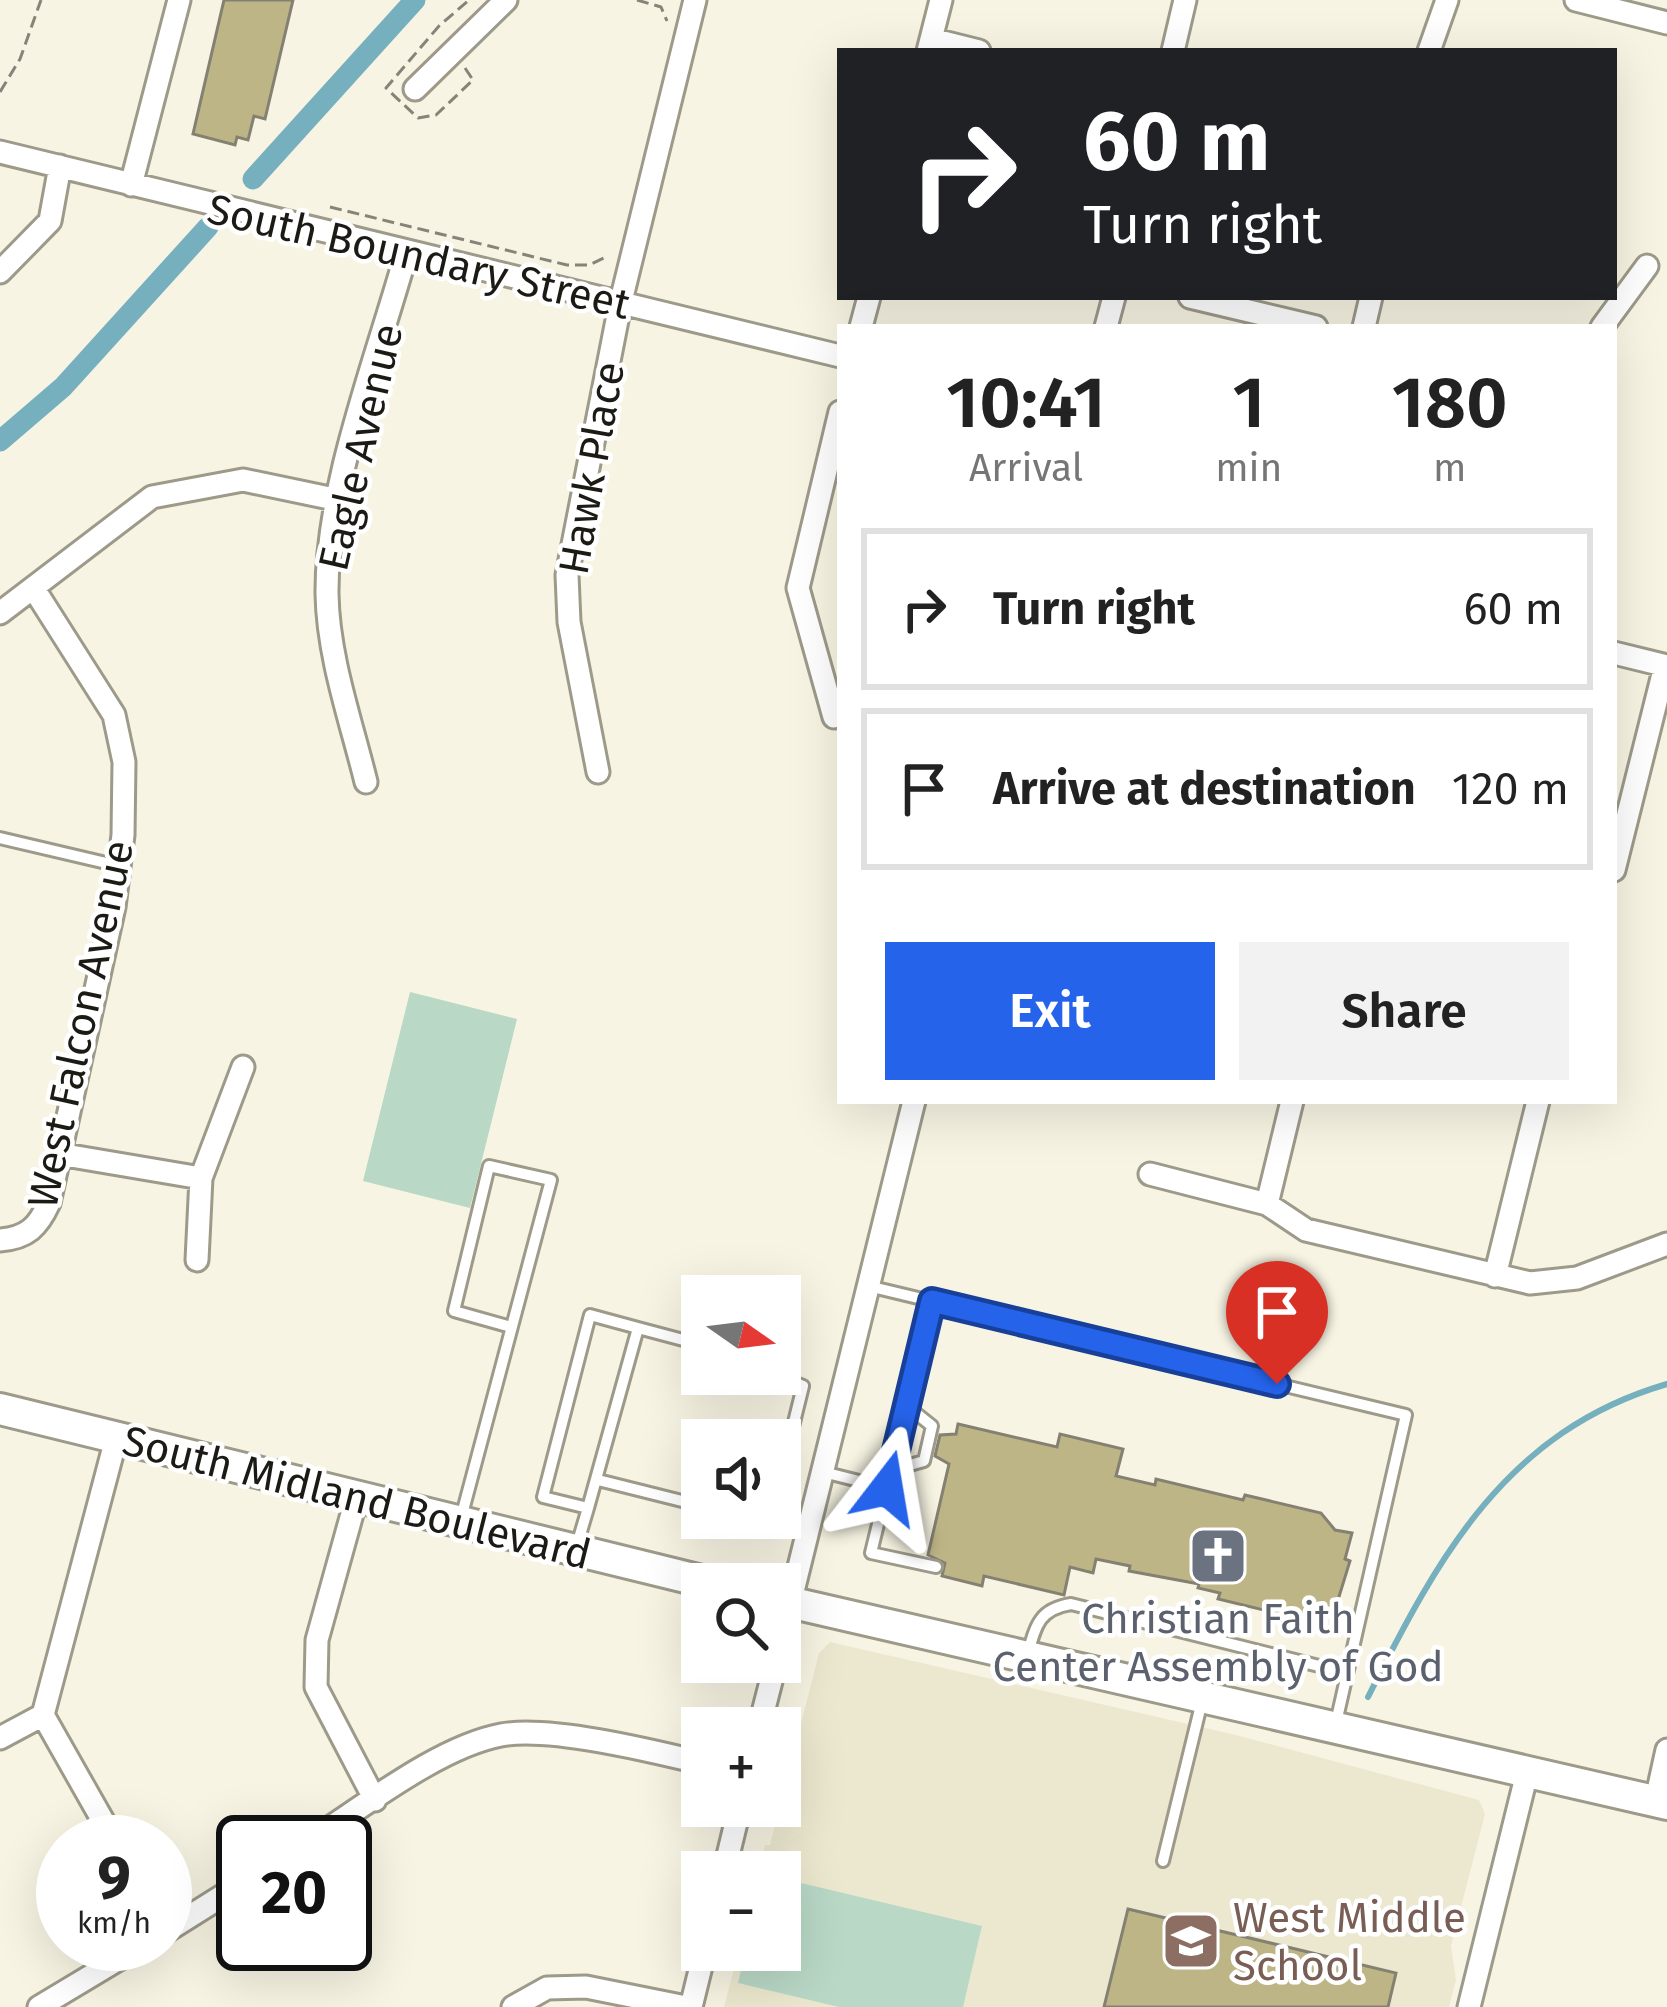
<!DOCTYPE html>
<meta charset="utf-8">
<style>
body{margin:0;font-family:"Fira Sans",sans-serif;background:#f2f2f2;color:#222;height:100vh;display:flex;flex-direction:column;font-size:45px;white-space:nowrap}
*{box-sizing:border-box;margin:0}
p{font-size:39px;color:#767676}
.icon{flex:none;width:66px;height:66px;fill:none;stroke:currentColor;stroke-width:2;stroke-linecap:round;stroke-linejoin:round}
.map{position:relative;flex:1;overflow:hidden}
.details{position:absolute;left:837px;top:324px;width:780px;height:780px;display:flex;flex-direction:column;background:#fff;border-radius:0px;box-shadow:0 12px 48px #0002}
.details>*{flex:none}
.hud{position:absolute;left:837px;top:48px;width:780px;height:252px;border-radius:0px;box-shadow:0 12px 48px #0002;background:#202124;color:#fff;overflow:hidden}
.needle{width:78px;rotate:104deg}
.tools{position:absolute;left:681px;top:1275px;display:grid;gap:24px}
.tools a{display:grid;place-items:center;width:120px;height:120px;border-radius:0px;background:#fff;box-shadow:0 12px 48px #0002;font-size:60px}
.speed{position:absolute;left:36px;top:1815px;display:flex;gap:24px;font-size:60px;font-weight:700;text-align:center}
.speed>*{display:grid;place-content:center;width:156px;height:156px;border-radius:50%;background:#fff;box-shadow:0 12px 48px #0002;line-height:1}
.speed small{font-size:30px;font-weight:400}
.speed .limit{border:6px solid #111;border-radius:18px;background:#fff;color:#111}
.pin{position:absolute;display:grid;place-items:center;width:102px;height:102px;color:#fff;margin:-123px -51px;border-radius:50% 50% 50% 0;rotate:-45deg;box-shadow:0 0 12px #0007}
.pin .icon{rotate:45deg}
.me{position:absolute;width:132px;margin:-66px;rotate:14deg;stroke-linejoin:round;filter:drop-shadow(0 0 9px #0008)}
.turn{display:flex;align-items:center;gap:42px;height:252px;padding:0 48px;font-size:54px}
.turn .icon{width:156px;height:156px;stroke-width:2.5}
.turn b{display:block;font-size:84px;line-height:102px}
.eta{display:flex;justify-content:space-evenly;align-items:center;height:204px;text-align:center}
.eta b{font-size:72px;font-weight:600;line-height:84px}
.button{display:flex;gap:24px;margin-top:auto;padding:24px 48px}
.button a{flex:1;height:138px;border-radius:0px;background:#2563eb;color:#fff;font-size:48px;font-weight:600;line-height:138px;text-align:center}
.button a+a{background:#f2f2f2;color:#222}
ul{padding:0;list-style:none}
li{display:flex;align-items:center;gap:36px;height:162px;margin:0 24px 18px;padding:0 24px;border:6px solid #e0e0e0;border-radius:0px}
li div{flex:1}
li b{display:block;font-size:45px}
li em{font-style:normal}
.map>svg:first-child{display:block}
</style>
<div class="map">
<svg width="1667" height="2007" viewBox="0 0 1667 2007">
<rect width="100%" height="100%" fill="#f7f4e3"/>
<path fill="#ece8cf" d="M830,1642L1236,1735L1479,1800L1485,1814L1451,1946L1456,1980L1449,2007H724L739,1950H780V1872H758L765,1845H770L819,1653Z"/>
<path fill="#b9d8c6" d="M410,992L517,1019L470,1208L363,1181Z
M780,1878L982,1926L963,2007H839L738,1983L746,1950H780Z"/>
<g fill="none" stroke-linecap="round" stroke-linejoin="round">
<path stroke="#76afbe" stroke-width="6" d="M1368,1697C1438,1557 1506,1431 1667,1384"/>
<path stroke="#76afbe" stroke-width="21" d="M253,179L415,0
M0,441L63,387L208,227"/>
</g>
<path fill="#bdb586" stroke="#848172" stroke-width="3" d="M224,0H293L265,119L254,116L248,140L237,137L235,145L193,134Z
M958,1424L1057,1447L1060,1434L1123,1449L1116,1476L1155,1485L1156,1479L1243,1500L1245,1495L1321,1513L1335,1530L1352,1533L1345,1559L1350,1561L1334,1613L1316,1608L1297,1618L1218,1599L1220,1593L1198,1588L1199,1584L1129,1571L1130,1566L1096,1559L1093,1573L1070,1567L1064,1595L984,1576L982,1586L942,1576L945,1563L928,1555L949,1464L935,1456L940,1435L956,1434Z
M1128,1909L1396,1973L1388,2007H1104Z"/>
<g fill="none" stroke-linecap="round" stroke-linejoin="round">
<g stroke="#9d9a8a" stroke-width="16">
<path id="lane" d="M0,838L119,866
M868,1286L1406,1415L1335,1727
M932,1301L871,1553L936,1567
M590,1315L638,1328L588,1508L543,1497Z
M638,1328L702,1345
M773,1374L803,1386L780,1479
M823,1472L887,1488L906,1466L924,1461L932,1426L907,1406
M598,1480L702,1506
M461,1518L551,1180L489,1166L454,1311L511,1327
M754,1518H771
M577,1545L588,1508
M1028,1653C1036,1624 1040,1609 1071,1604L1347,1673
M1163,1861L1202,1701"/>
</g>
<g stroke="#9d9a8a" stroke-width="27">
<path id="street" d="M1576,0L1667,23
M931,39L979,51
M928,51L941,0
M1173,51L1185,0
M1429,51L1447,0
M415,89L506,0
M0,152L840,356
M131,185L179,0
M0,272L50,221L60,166
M1190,297L1316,327
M861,327L869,297
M1106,327L1114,297
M1364,327L1371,297
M1602,327L1647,266
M0,613L152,497L243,480L339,500
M1614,653L1667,666
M834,717L798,588L840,412
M598,772L569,622L567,575L620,305L695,0
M366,782C351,721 328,657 327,594C326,486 377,358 406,254
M1614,870L1665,666
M59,1154L201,1178
M1150,1174L1267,1204L1306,1230L1530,1283L1577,1278L1667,1244
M1267,1204L1292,1101
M0,1240C27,1238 38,1227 49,1203L114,907L123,835L124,762L114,715L34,589
M197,1260L201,1178L243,1067
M1495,1276L1538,1101
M357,1496L317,1640L316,1687L375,1800
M780,1644L914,1101
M759,1728L776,1662
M0,1738L43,1715
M1656,1800L1667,1750
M115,1842L43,1715L116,1439
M308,1842C362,1808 438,1747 501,1735C550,1726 652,1751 702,1763
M724,1872L740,1806
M165,1932L243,1883
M39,2007L144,1944
M513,2007L547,1988L586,1987L686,2007
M691,2007L705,1950
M1469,2007L1527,1773"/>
</g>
<g stroke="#9d9a8a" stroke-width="36">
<path id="secondary" d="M0,1409L714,1584
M780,1600L1667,1804"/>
</g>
<path stroke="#868479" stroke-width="3" stroke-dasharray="12 6" stroke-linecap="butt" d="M637,0L661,7L667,21
M465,68L473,80L436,115L418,118L386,88L439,26L469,0
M0,92L20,59L41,0
M330,207L567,265H589L608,256"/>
<use href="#lane" stroke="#fff" stroke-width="10"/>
<use href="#street" stroke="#fff" stroke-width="21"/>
<use href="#secondary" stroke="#fff" stroke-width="30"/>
</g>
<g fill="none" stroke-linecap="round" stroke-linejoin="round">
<g stroke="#184099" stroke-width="30">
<path id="route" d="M887,1488L932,1301L1277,1384"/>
</g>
<use href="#route" stroke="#2563eb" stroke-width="21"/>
</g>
<defs>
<g id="church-square" transform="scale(3)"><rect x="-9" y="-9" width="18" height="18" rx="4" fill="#6b7280" stroke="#fff"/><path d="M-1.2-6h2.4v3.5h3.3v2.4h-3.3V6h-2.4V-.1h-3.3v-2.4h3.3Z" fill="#fff"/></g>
<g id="school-square" transform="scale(3)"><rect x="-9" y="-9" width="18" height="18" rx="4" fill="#8d6e63" stroke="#fff"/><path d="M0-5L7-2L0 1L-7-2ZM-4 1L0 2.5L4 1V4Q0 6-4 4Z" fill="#fff"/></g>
</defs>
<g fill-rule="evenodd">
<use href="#church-square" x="1218" y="1556"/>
<use href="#school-square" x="1191" y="1941"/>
</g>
<g text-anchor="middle" stroke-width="9" stroke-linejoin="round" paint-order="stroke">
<g font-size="42" fill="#1b1a14" stroke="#fff">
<text transform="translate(419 256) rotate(13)" y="15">South Boundary Street</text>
<text transform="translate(360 447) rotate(-77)" y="15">Eagle Avenue</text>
<text transform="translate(591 468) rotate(-80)" y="15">Hawk Place</text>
<text transform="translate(80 1024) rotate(-78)" y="15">West Falcon Avenue</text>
<text transform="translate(357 1497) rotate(14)" y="15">South Midland Boulevard</text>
</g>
<g font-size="42" fill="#5b616d" stroke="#fff">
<text x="1218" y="1633">Christian Faith<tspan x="1218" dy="48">Center Assembly of God</tspan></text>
</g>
<g font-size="42" fill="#785e54" stroke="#fff" text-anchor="start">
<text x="1233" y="1932">West Middle<tspan x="1233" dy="48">School</tspan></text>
</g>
</g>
</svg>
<div class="tools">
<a><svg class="needle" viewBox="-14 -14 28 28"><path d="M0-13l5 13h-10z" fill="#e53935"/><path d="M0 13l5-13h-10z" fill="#767676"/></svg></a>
<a><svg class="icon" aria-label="sound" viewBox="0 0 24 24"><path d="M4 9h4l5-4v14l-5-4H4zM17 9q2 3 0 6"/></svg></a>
<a><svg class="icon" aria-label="search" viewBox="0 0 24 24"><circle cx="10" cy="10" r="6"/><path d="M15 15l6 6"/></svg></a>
<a>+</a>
<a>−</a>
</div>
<div class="speed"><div>9<small>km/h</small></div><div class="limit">20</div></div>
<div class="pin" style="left:1277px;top:1384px;background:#d93025"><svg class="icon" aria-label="arrive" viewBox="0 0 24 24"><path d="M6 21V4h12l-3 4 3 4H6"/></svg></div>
<svg class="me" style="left:887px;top:1488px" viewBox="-20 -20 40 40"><path d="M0-17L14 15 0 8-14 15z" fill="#2563eb" stroke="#fff" stroke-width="4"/></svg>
<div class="hud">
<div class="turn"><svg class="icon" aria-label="right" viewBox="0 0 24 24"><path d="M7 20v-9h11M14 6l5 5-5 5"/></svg><div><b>60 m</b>Turn right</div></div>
</div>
<section class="details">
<div class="eta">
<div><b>10:41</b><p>Arrival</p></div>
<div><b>1</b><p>min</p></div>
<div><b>180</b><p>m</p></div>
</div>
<ul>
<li><svg class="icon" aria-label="right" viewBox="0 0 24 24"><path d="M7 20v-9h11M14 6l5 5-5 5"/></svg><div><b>Turn right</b></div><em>60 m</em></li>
<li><svg class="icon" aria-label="arrive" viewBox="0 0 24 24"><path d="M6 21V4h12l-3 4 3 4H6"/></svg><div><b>Arrive at destination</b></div><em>120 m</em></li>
</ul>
<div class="button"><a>Exit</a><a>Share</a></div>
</section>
</div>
